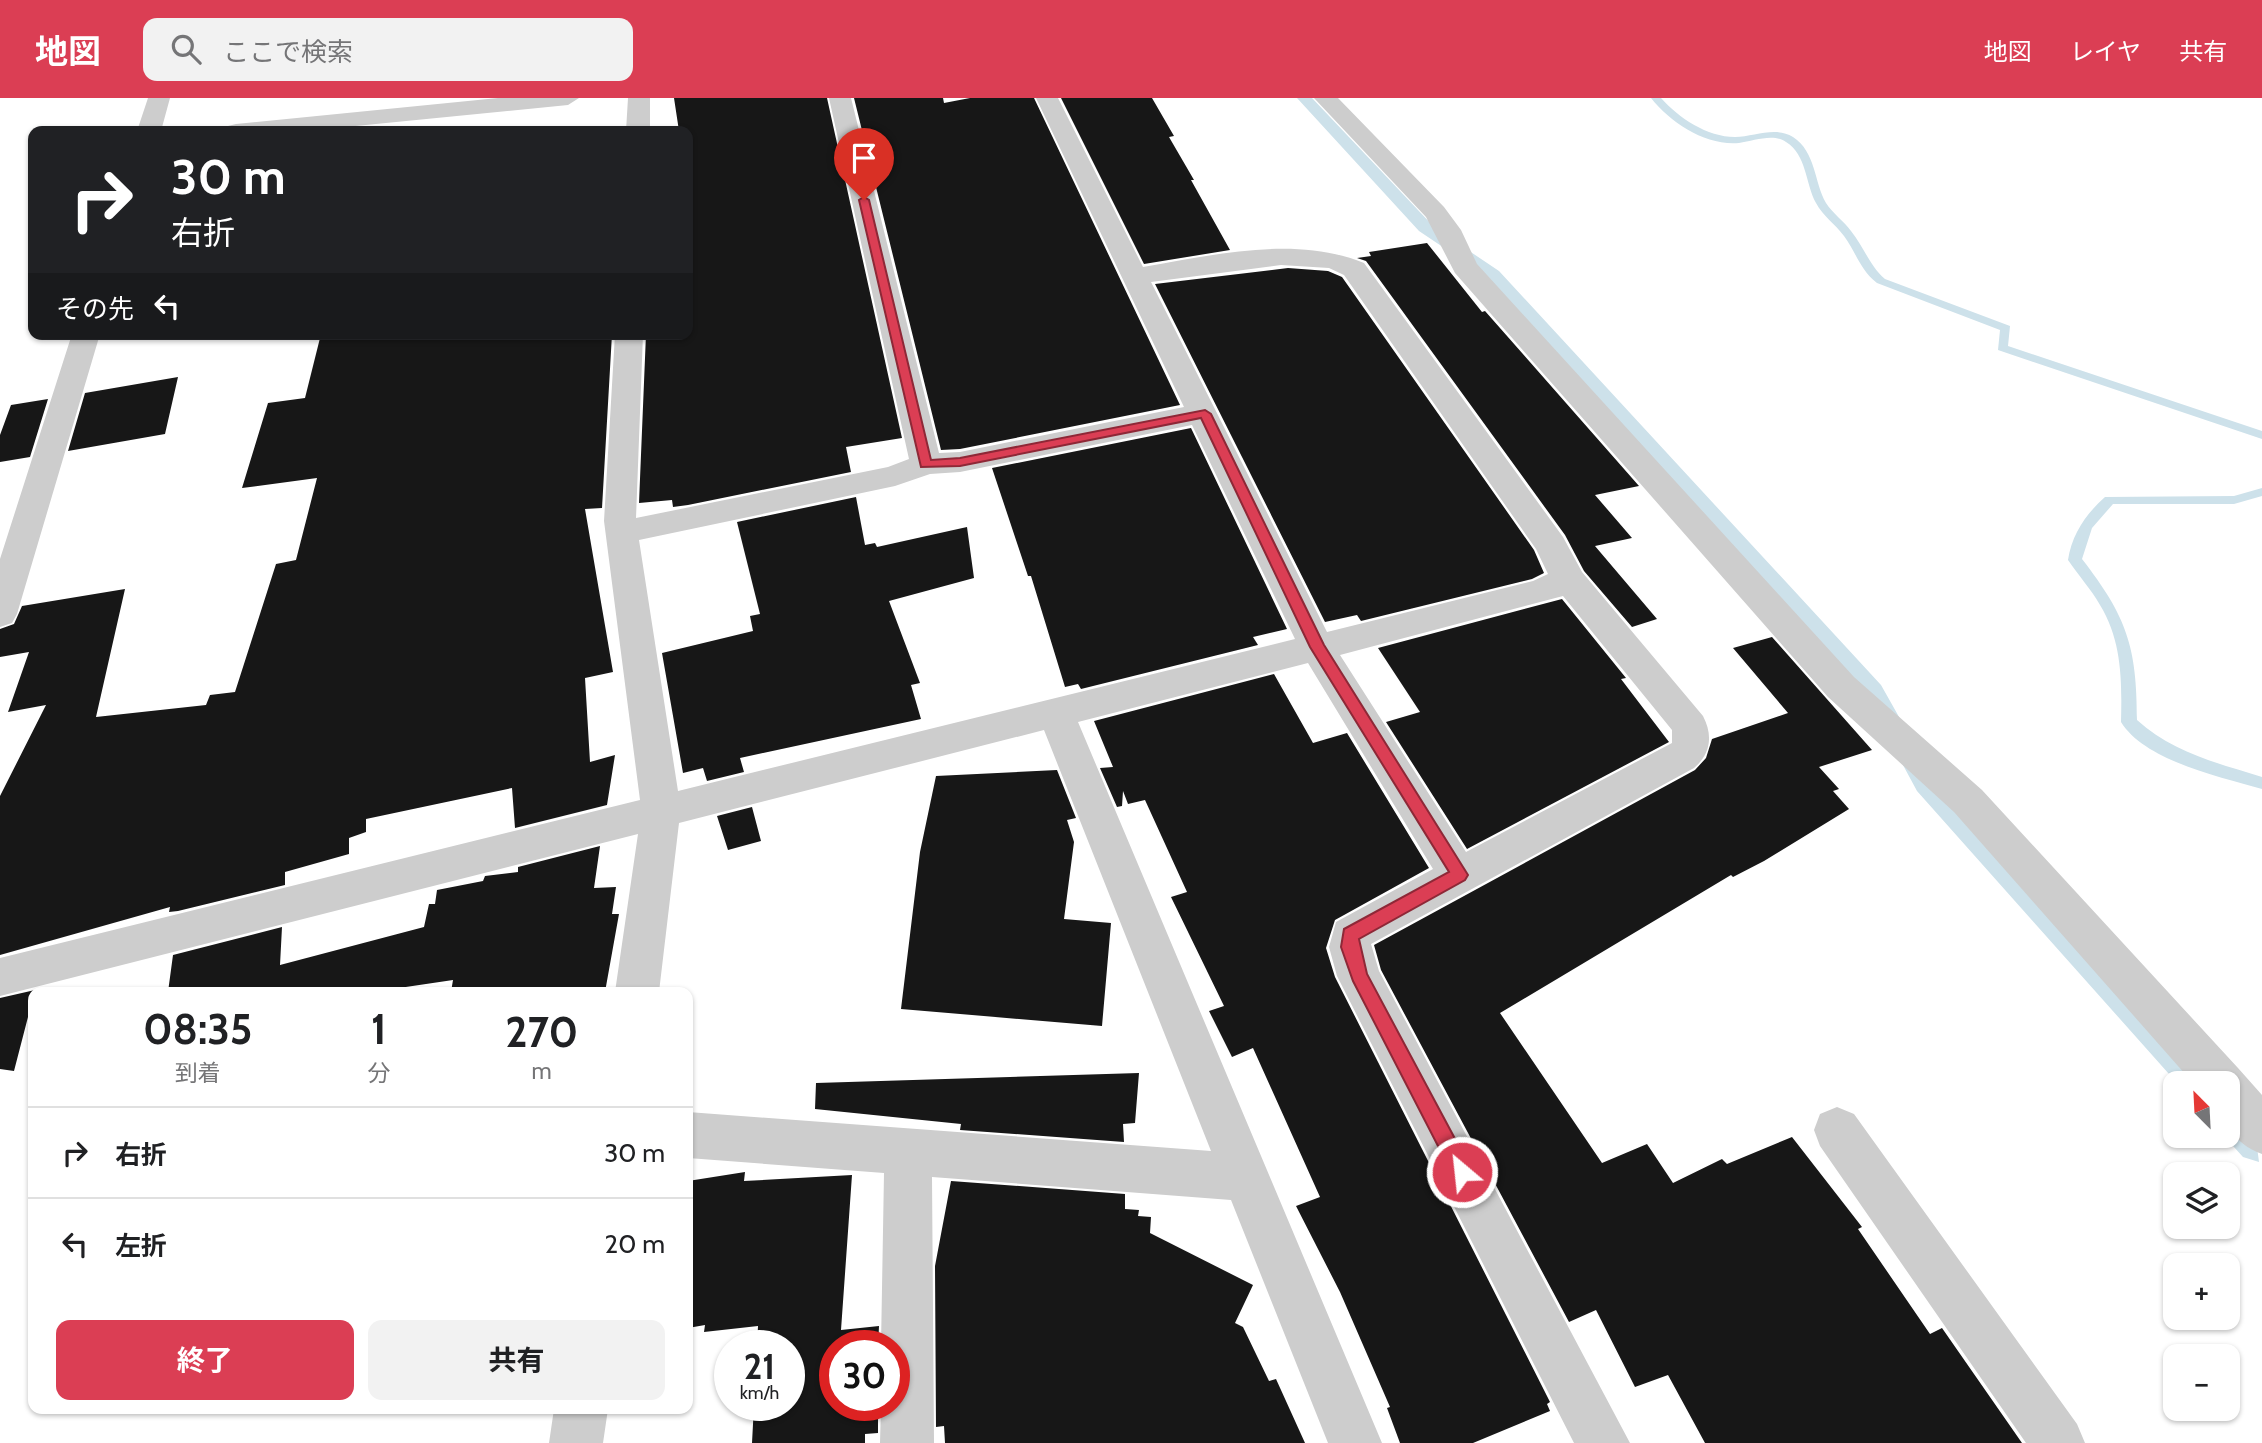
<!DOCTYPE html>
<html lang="ja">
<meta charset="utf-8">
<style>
body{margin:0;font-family:Cabin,"Noto Sans JP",sans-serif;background:#f2f2f2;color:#202124;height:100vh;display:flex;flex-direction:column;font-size:26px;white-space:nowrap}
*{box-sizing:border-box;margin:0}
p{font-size:23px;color:#757577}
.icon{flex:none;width:38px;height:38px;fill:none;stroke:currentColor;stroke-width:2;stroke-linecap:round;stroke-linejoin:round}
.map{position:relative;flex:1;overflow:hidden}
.sheet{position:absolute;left:28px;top:889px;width:665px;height:427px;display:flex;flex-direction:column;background:#fff;border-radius:14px;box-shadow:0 2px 5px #0004}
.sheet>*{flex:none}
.hud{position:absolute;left:28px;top:28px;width:665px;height:214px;border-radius:14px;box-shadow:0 2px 5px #0004;background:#202124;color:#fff;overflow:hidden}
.needle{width:46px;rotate:336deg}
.buttons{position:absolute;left:2163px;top:973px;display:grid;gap:14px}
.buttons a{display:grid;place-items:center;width:77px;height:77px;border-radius:14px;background:#fff;box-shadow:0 2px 5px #0004;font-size:35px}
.speed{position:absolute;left:714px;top:1232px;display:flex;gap:14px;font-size:35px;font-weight:700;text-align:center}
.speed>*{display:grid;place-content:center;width:91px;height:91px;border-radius:50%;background:#fff;box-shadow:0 2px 5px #0004;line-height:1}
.speed small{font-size:18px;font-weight:400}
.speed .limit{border:10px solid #d22;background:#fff;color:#111}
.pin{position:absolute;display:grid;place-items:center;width:60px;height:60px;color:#fff;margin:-72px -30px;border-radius:50% 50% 50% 0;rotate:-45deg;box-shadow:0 0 7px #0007}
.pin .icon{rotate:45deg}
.me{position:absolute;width:77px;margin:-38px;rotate:332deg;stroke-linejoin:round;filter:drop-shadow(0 0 5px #0008)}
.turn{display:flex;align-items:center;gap:24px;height:147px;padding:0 28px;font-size:32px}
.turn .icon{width:91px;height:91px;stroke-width:2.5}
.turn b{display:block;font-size:49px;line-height:60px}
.then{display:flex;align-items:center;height:66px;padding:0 28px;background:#0003;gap:14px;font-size:26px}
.eta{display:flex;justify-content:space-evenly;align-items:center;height:119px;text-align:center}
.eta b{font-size:42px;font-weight:700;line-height:49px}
.action{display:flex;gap:14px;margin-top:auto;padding:14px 28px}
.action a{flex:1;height:80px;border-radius:14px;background:#db3e54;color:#fff;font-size:28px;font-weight:700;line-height:80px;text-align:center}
.action a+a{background:#f2f2f2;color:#202124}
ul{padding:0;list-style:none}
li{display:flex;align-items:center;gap:21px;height:91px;padding:0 28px;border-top:2px solid #e0e0e0}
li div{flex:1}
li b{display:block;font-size:26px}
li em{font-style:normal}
header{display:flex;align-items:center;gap:42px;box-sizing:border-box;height:98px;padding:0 35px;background:#db3e54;color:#fff}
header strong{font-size:33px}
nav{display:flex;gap:38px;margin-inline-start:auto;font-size:24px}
.search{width:490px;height:63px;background:#f2f2f2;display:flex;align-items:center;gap:18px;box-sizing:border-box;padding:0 24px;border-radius:14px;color:#757577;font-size:26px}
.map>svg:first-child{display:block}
</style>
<header>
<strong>地図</strong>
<div class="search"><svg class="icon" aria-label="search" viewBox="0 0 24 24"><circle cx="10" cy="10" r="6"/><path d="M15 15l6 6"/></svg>ここで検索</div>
<nav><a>地図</a><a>レイヤ</a><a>共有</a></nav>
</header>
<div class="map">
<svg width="2262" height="1345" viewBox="0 0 2262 1345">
<rect width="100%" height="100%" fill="#fff"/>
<path fill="#cde1ea" d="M1297,0H1312L1435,130L1499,173L1881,587L1938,688L2206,985H2177L1917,693L1862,591L1483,176L1419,133Z
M2228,1009L2256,1041L2259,1064L2243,1059L2224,1038H2228Z"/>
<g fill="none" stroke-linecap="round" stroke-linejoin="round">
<path fill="#cde1ea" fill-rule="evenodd" d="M1651,0H1661C1679,20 1707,39 1735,39C1754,39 1775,28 1793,39C1816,54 1814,84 1826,105C1833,116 1844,123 1851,133C1864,149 1869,167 1885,181L2010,228L2008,248L2262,333V341L1998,252L2000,232L1877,185C1860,172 1856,154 1844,138C1835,126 1823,118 1816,105C1805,85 1807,57 1786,44C1773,35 1754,43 1739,45C1706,48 1671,25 1651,0Z
M2262,390V398L2234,406H2113L2092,430L2082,461C2127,519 2137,549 2137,622C2172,654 2217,665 2262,679V691C2221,679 2145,663 2121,624C2122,583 2122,543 2100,507C2091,491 2078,477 2068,462C2072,436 2086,416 2105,399L2234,398Z"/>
</g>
<path fill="#171717" d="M674,0H827L902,340L846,349L851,374L688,407L673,409L672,402L639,405L646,236H688V33H679Z
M854,0H943L944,5L970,0H1034L1180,307L960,351L941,352Z
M1061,0H1152L1174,38L1169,39L1194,82H1191L1230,152L1144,166Z
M1427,145L1482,214L1485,213L1639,388L1595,397L1632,440L1595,448L1657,521L1632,529L1584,473L1565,437L1366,163L1357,160L1371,158L1369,154Z
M1288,170L1328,173L1342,179L1534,452L1544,475L1532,481L1361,523L1357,517L1325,524L1155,186Z
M321,236H612L602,410L585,411L613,574L585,580L590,664L615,657L607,707L515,730L512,690L366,721V734L349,740V756L285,774V787L178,813L169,814L170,809L0,857V698L46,607L8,614L29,554L0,559V531L14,526L22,508L125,491L96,619L206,607L210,597L235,594L276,466L296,462L317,380L242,390L268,305L305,300Z
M178,279L165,336L68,353L85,295Z
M48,301L30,359L0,364V337L11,307Z
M1191,330L1287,531L1253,539L1258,547L1081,591L1078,586L1065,589L1031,478H1028L992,370Z
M856,399L865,447L875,445L877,449L967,429L974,480L889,503L920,585L911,587L921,621L740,660L744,674L707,683L703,670L683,675L662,555L753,533L750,518L760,516L737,424Z
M1562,501L1626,580L1621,581L1669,644L1467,751L1386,624L1420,614L1378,550Z
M1772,539L1872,652L1819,669L1839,691L1833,693L1849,711L1764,763L1733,779L1731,777L1500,915L1602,1065L1647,1046L1673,1085L1722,1061L1727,1066L1792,1039L1862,1129L1858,1131L1930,1236L1942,1230L2022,1345H1705L1668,1277L1635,1289L1596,1212L1569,1224L1381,872L1374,847L1695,672L1706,660L1712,641L1788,615L1733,550Z
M1274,576L1313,645L1347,635L1429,770L1335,822L1326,850L1335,879L1550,1304L1547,1306L1550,1313L1473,1345H1400L1387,1310L1390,1309L1340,1194L1296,1108L1320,1099L1253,950L1232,959L1209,913L1224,908L1171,799L1187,794L1145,702L1128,706L1123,693L1122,708L1117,709L1100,670L1113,669L1094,623Z
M1057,672L1076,720L1067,722L1074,744L1064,821L1111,825L1102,928L901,911L920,754L936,678Z
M752,709L761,743L728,752L717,718Z
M600,748L594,790L616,789L612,816H619L605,894H451L453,882L372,894H168L173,857L282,829L280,867L424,829L429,806H435L437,792L483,783L485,778L518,774V769Z
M35,892L14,973L0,971V900Z
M1139,975L1135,1025L1123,1026L1124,1044L960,1032L961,1026L815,1011L816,985Z
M745,1074L744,1083L852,1077L841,1232L879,1228L878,1248H835V1307H878V1335L865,1336V1345H752L754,1307H789V1248H757L758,1228L704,1234L705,1227L688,1230V1083Z
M951,1083L1125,1096V1111L1139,1112L1138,1118L1151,1119L1150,1135L1253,1187L1235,1225L1243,1229L1269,1283L1276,1281L1305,1345H945L944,1328L936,1329L935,1168Z"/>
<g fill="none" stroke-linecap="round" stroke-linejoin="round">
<path fill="#cdcdcd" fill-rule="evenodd" d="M148,0H170L161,33H137Z
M498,0H579L568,7L305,33H224L228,28L236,26Z
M628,0H650V33H626Z
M829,0H851L939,355L960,354L1184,309L1036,0H1058L1143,169C1214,157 1295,137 1364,165L1563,439L1582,474L1703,618C1713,637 1711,656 1694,670L1371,846L1379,873L1630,1345H1574L1337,878L1329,849L1336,824L1433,771L1308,565L1078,624L1382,1345H1328L1231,1102L932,1079L934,1345H880L881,1307H894V1248H881L884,1075L688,1060V1014L1211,1053L1044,632L679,725L659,894H615L638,736L0,898V860L640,702L604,423L615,236H643L636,420L888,369L909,361ZM1281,167L1329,170L1344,177L1536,451L1548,476L1533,483L1327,534L1151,184ZM1192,327L1295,541L678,693L639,442L895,388L930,376L960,374ZM1563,498L1672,632V645L1466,754L1340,557Z
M1314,0H1338L1444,109L1461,132L1477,166L1854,579L1982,692L2238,970L2262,997V1056C2224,1041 2228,1021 2228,985H2193L1954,714L1828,599L1455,175L1426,119Z
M72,236H100L17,516L12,525L0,529V461Z
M1837,1009L1854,1016L2077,1326L2085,1345H2026L1820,1048L1814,1032L1820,1016Z
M554,1311H608L603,1345H549Z"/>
</g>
<path fill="#db3e54" stroke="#8e2837" stroke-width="2" d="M864,99L869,102L931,362L960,360L1205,312L1211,316L1324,547L1468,777L1465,782L1359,841L1367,876L1469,1067L1471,1074L1469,1081L1462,1084L1455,1081L1353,883L1341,849L1344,831L1449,774L1310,549L1201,320L960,368L921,369L859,102Z"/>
</svg>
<div class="buttons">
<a><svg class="needle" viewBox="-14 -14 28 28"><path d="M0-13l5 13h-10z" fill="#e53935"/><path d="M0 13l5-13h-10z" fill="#757577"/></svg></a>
<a><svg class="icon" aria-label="layers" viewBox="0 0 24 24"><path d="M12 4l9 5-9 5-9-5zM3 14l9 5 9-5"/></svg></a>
<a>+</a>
<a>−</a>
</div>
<div class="speed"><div>21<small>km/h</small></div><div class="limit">30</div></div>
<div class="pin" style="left:864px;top:102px;background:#d93025"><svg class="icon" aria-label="arrive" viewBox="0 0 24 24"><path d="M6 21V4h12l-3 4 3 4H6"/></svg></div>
<svg class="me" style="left:1462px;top:1074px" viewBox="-20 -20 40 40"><circle r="17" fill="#db3e54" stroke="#fff" stroke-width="3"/><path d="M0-11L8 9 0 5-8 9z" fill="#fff"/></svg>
<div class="hud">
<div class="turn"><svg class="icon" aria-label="right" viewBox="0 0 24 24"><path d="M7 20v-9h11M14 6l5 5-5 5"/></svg><div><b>30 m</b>右折</div></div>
<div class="then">その先<svg class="icon" aria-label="left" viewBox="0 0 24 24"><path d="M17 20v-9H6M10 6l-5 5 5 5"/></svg></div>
</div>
<section class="sheet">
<div class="eta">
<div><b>08:35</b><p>到着</p></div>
<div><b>1</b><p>分</p></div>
<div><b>270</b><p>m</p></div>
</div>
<ul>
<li><svg class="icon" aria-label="right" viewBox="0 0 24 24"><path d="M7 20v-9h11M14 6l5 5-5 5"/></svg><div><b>右折</b></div><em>30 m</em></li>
<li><svg class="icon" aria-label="left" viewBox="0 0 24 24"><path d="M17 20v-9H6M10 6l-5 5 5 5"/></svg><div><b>左折</b></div><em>20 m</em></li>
</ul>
<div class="action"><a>終了</a><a>共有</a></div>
</section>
</div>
